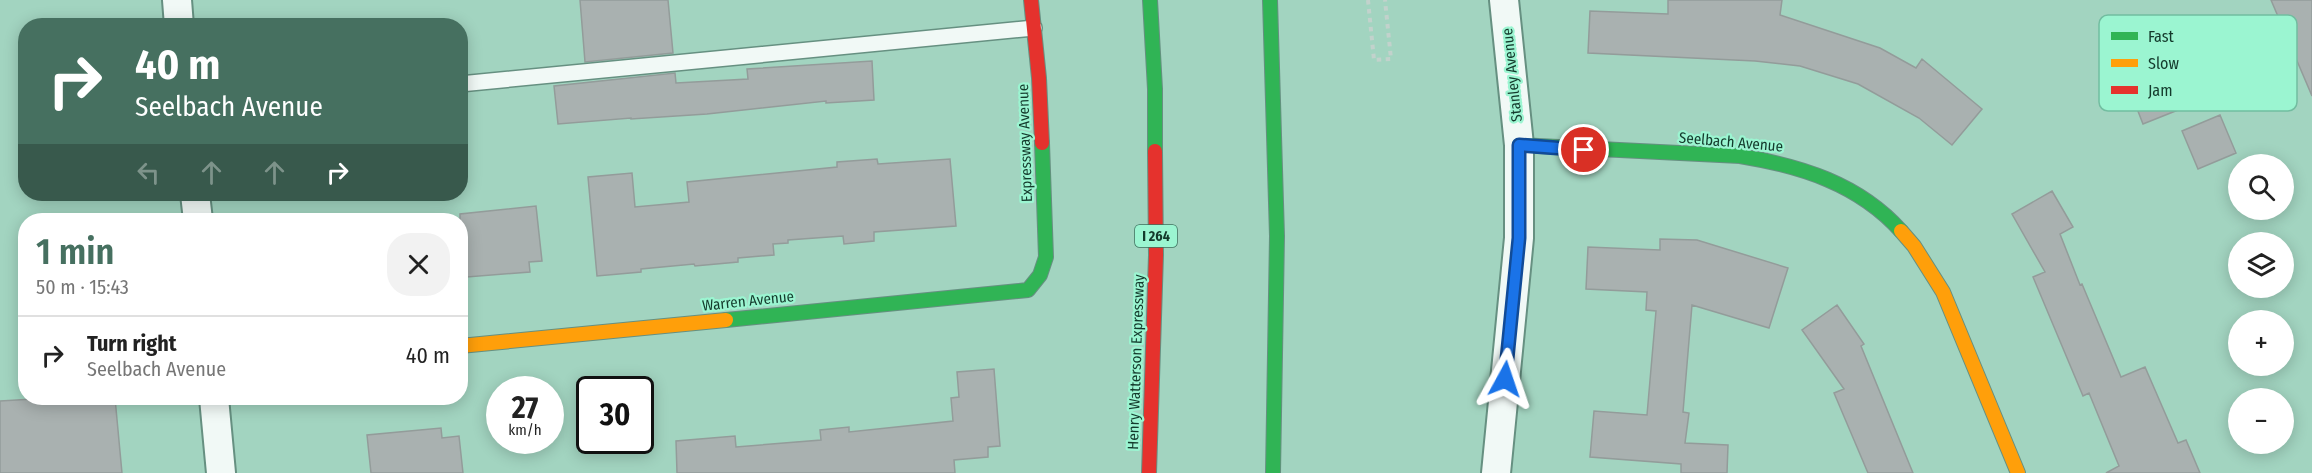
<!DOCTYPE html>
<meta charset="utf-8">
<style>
body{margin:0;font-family:"Fira Sans Condensed",sans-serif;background:#f2f2f2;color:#222;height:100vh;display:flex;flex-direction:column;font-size:22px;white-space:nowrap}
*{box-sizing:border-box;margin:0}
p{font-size:20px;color:#767676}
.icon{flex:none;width:33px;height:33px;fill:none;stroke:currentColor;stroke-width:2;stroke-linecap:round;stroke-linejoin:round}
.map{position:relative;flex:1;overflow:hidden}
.side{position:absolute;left:18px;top:213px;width:450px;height:192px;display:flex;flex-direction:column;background:#fff;border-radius:24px;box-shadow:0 3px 15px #0003}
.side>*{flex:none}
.guide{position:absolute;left:18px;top:18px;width:450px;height:183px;border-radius:24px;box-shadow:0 3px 15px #0003;background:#467060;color:#fff;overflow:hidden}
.buttons{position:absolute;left:2228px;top:154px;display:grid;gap:12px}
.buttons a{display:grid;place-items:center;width:66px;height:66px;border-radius:50%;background:#fff;box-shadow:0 3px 15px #0003;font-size:30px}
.speed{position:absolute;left:486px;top:376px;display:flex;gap:12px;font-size:30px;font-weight:700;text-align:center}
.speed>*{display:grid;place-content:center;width:78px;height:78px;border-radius:50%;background:#fff;box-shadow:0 3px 15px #0003;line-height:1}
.speed small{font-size:15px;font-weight:400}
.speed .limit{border:3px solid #111;border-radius:9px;background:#fff;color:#111}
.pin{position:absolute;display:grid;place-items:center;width:51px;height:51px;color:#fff;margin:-26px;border:3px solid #fff;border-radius:50%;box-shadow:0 2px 6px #0007}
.me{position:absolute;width:66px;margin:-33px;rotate:5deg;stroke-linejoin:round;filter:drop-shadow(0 0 4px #0008)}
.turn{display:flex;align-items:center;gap:21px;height:126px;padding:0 18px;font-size:27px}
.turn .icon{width:78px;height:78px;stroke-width:2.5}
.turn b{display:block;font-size:42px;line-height:51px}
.lanes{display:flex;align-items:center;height:57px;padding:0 18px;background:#0003;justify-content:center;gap:30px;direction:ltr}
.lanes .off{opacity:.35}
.round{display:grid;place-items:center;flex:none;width:63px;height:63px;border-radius:24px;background:#f2f2f2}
.headline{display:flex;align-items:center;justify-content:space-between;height:102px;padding:0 18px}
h1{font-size:36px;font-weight:600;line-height:45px;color:#467060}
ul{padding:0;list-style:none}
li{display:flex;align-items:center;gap:18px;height:78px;padding:0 18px;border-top:2px solid #e0e0e0}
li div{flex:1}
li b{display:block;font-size:22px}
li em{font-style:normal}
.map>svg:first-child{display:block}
</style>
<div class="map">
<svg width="2312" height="473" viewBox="0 0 2312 473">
<rect width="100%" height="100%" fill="#a2d4c0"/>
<path fill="#a9b1b0" stroke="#939c9a" stroke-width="1.5" d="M580,0H668L673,53L585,62Z
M1668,0H1782L1780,15L1880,48L1916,68L1922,59L1982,109L1952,145L1919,118L1858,84L1800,66L1755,61L1588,53L1590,11L1668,14Z
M2271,0H2312V96Z
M872,61L874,100L826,103V101L707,114L631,119V118L558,124L554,86L675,73L676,83L748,79L747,69Z
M2161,69L2178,110L2143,124L2127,83Z
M2220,115L2236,153L2198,169L2182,131Z
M877,159L878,164L950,159L956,226L874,232V241L844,244L843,236L788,240V243L773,244L774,255L738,258V262L695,266L694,264L641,269V272L597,276L588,177L632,173L635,207L689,202L687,182L837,167V162Z
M2052,191L2073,227L2060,234L2080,285L2082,284L2121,377L2145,367L2178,443L2186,440L2200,473H2106L2119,466L2089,393L2083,396L2033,277L2045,272L2012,214Z
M536,206L542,261L529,262L530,272L467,277V267L460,268V214Z
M1660,239L1697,240L1788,268L1769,328L1692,305L1683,412L1689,413L1685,443L1728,445L1727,473H1681V464L1590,457L1594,411L1647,415L1656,311L1646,310L1647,292L1586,289L1588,247L1660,250Z
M1837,305L1864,344L1861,346L1913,473H1868L1834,393L1844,389L1802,330Z
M994,369L1000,446L988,447V457L954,460L955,473H677L676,441L735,436L736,447L821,440L820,430L849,427V432L953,421L951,398L959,397L957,372Z
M50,398H115L122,473H0V401Z
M441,428L442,438L459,436L463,473H371L367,435Z"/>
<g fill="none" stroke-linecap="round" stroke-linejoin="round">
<g stroke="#669081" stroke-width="18">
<path id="lane" d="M460,84L1034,28"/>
</g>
<g stroke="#669081" stroke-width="32">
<path id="street" d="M177,0L179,26
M195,194L198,220
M214,398L221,473
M1496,473L1519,238V145L1504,0"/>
</g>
<g stroke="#669081" stroke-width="16">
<path id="fast" d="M1150,0L1155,89V151
M1270,0L1277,236L1273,473
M1519,145L1740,156C1801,166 1859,184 1901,231
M726,320L1028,290L1040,275L1046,257L1042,143"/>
</g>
<g stroke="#669081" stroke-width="16">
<path id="slow" d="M1901,231L1914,246L1943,292L2018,473
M460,346L726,320"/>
</g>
<g stroke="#669081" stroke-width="16">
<path id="jam" d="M1031,0L1039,78L1042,143
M1149,473L1156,255L1155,151"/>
</g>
<path stroke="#c2d2cc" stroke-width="4" stroke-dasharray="4.5 4.5" stroke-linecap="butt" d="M1368,0L1374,60L1391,59L1385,0"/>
<use href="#lane" stroke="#f1f9f6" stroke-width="15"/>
<use href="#street" stroke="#f1f9f6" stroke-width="28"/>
<use href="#fast" stroke="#30b455" stroke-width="14"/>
<use href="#slow" stroke="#ff9f0a" stroke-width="14"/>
<use href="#jam" stroke="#e5322d" stroke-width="14"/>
</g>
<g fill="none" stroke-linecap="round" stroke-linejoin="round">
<g stroke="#114b97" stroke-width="15">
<path id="route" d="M1505,379L1519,238V145L1584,150"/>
</g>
<use href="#route" stroke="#1a73e8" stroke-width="10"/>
</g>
<g text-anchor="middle" stroke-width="4.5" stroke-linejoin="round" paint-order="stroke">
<rect fill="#9bf5d1" stroke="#3c725e" stroke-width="1.5" x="1135" y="225" width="42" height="22" rx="4.5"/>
<g font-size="14" font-weight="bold" fill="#143a2c">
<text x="1156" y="241">I 264</text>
</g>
<g font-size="15" fill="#143a2c" stroke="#9bf5d1">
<text transform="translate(1512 75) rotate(-96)" y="5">Stanley Avenue</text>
<text transform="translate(1731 142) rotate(5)" y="5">Seelbach Avenue</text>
<text transform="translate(1025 143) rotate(-92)" y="5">Expressway Avenue</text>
<text transform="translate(748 301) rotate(-6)" y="5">Warren Avenue</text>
<text transform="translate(1136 362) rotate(-88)" y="5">Henry Watterson Expressway</text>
</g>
</g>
<rect x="2099" y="15" width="198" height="96" rx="9" fill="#9bf5d1" stroke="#72bda0" stroke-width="1.5"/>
<rect x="2111" y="32" width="27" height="8" fill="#30b455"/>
<rect x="2111" y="59" width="27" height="8" fill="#ff9f0a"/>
<rect x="2111" y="86" width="27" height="8" fill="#e5322d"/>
<g font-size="16" fill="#143a2c">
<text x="2148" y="42">Fast</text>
<text x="2148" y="69">Slow</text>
<text x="2148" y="96">Jam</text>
</g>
</svg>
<div class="buttons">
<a><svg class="icon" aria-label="search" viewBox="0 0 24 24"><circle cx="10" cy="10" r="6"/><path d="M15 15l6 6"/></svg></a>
<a><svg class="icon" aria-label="layers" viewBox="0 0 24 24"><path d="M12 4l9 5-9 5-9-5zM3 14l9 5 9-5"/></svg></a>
<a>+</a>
<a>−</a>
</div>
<div class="speed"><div>27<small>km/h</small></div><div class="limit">30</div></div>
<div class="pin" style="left:1584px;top:150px;background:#d93025"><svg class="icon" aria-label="arrive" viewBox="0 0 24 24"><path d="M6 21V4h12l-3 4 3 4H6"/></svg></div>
<svg class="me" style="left:1505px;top:379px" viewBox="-20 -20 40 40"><path d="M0-17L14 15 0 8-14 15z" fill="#1a73e8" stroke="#fff" stroke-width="4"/></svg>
<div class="guide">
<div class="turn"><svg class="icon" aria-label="right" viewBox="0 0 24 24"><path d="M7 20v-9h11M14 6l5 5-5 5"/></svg><div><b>40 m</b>Seelbach Avenue</div></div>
<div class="lanes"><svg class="icon off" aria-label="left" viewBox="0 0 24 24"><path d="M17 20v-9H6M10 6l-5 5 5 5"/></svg><svg class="icon off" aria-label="ahead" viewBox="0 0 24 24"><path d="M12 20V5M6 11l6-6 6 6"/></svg><svg class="icon off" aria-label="ahead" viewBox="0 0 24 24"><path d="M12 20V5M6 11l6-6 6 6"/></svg><svg class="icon" aria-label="right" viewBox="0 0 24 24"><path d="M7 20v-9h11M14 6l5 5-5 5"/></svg></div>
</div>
<section class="side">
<div class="headline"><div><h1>1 min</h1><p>50 m · 15:43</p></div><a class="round"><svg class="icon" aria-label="close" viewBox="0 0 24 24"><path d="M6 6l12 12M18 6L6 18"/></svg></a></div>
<ul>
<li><svg class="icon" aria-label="right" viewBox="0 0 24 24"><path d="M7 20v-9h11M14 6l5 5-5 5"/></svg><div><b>Turn right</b><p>Seelbach Avenue</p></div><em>40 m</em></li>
</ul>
</section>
</div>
